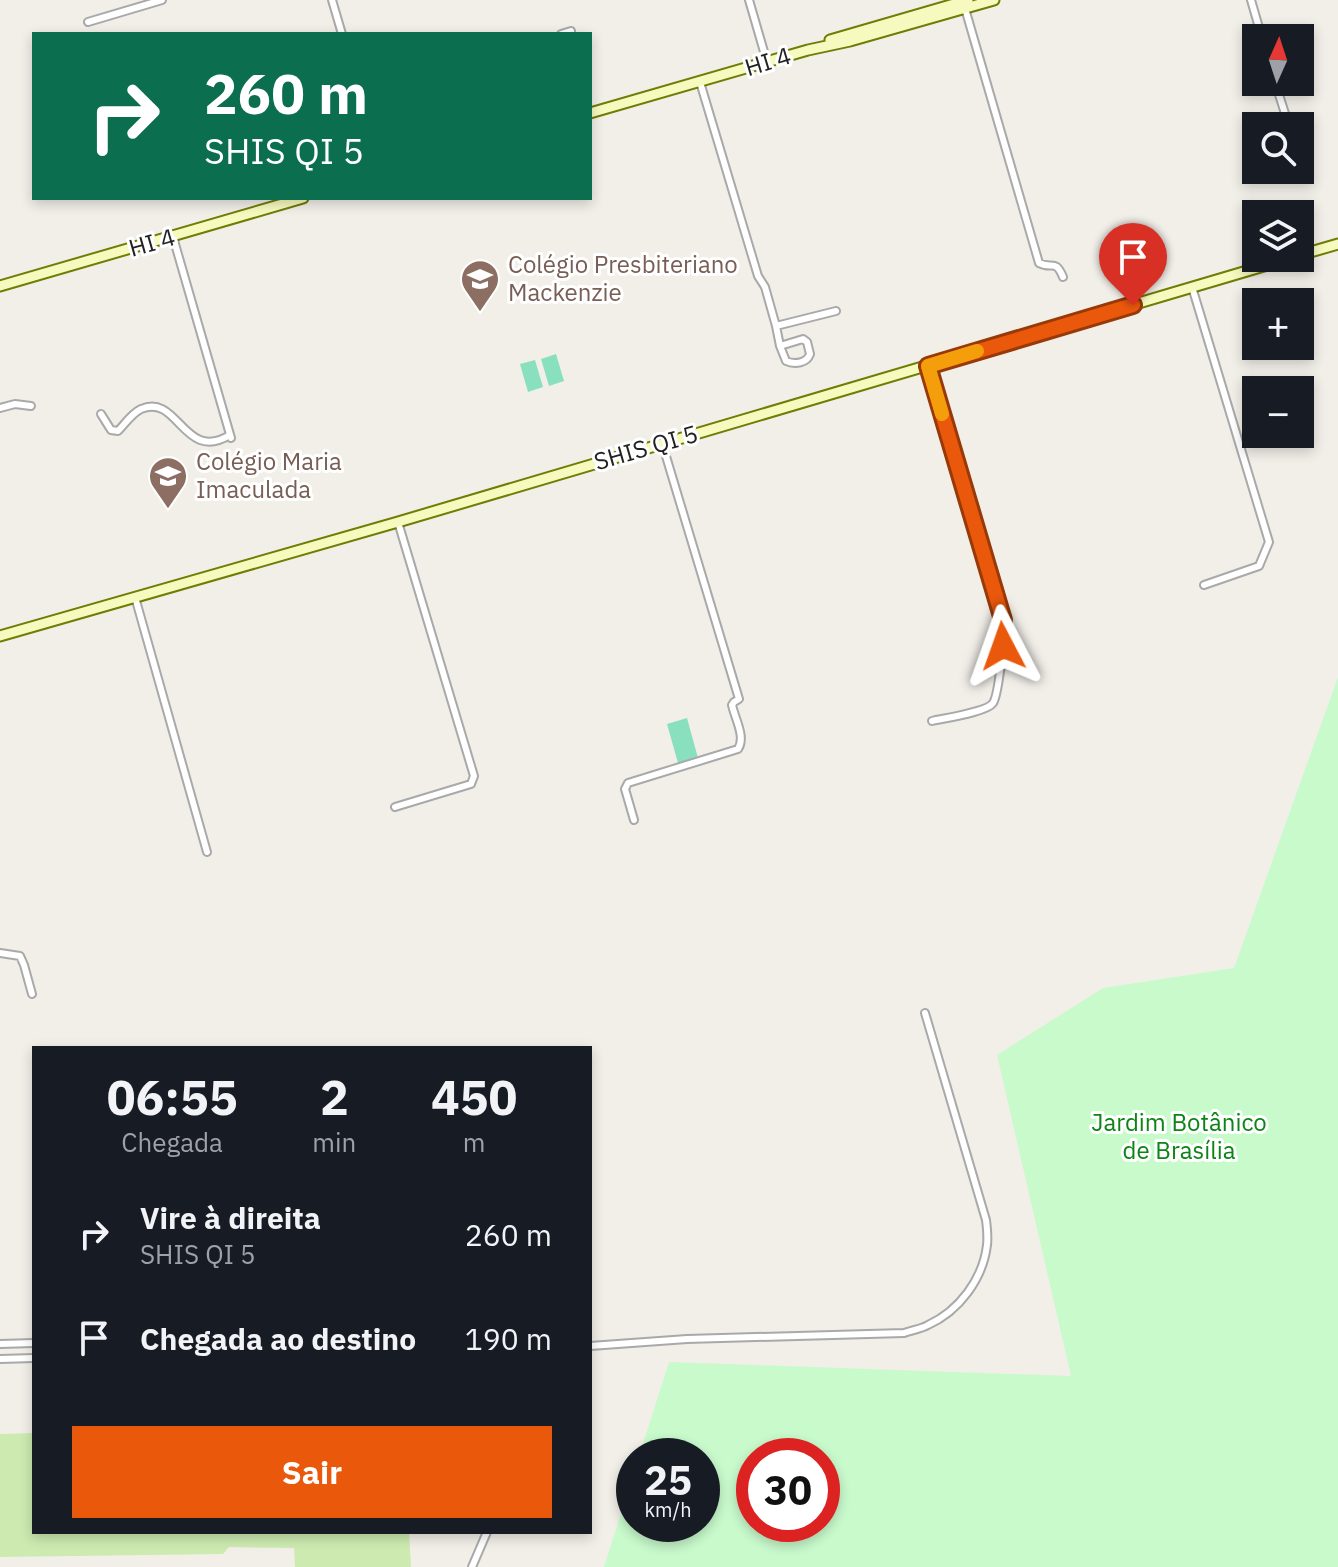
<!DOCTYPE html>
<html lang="pt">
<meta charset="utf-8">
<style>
body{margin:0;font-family:"IBM Plex Sans",sans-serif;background:#242831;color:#f1f3f6;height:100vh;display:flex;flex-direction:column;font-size:30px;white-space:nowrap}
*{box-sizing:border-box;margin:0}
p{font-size:26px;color:#9ea1a6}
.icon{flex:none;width:44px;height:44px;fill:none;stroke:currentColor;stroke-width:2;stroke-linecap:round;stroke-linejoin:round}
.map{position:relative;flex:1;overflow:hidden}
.drawer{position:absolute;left:32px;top:1046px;width:560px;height:488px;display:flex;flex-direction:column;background:#171b24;border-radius:0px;box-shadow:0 4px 12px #0003}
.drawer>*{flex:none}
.hud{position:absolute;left:32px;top:32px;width:560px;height:168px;border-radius:0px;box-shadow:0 4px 12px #0003;background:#0b6e4f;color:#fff;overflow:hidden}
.needle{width:52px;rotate:3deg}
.buttons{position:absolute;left:1242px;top:24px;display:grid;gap:16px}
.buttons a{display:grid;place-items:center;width:72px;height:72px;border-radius:0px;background:#171b24;box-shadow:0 4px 12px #0003;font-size:40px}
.speed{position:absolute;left:616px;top:1438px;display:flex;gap:16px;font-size:40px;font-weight:700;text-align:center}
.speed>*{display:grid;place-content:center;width:104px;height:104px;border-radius:50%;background:#171b24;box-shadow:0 4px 12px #0003;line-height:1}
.speed small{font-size:20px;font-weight:400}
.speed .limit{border:12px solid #d22;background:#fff;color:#111}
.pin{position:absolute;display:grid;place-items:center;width:68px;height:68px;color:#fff;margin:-82px -34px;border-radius:50% 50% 50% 0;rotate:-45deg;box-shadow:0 0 8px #0007}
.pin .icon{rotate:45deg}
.me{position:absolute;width:88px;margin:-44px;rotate:356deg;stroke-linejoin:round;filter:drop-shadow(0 0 6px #0008)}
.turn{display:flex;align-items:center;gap:28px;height:168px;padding:0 40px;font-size:36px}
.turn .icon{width:104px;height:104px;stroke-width:2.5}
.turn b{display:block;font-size:56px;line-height:68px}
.eta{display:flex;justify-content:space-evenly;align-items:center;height:136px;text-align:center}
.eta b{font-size:48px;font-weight:700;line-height:56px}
.cta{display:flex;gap:16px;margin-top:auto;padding:16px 40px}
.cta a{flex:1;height:92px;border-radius:0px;background:#ea580c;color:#fff;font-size:32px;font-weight:700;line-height:92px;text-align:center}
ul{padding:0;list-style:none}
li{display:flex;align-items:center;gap:24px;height:104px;padding:0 40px}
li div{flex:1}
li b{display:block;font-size:30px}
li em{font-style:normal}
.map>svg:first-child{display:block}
</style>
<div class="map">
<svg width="1338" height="1567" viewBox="0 0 1338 1567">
<rect width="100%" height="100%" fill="#f2efe9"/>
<path fill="#cdebb0" d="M34,1433V1532H409L411,1567H295L294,1548L229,1547L223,1554L0,1557V1434Z"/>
<path fill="#c8facc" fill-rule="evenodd" d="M1338,677V1567H604L634,1473V1524H702V1456H639L669,1362L1071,1376L997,1055L1103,988L1234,968ZM822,1456V1524H754V1456Z"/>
<path fill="#88e0be" d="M556,354L564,381L549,386L541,359Z
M535,360L543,387L528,392L520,364Z
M687,718L698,758L678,763L667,724Z"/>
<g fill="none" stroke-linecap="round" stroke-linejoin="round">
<g stroke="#a9a9a9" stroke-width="10">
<path id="street" d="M332,0L342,34
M749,0L767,62
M1251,0L1262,38
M964,5L1039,263C1052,270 1055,258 1063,277
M88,22L162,0
M561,34L571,31
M700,82L758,276L765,287L776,326
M1275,82L1288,123
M173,237L231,438
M1192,287L1269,542L1259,566L1204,585
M780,346L786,361C795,365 807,363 810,354L807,342L803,339L780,346L776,326L836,311
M928,366L1003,620C1001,629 1003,636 1003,645C1002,655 998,696 993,703C987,712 945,718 932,721
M0,408L15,404L31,406
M101,414L111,430L118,431C125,424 131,414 141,409C179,393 183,463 230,435
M135,597L207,852
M395,807L471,784L474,776L398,522
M634,820L625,789L628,783L738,749C746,737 735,719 732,705L734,702L739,699L662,443
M0,953L20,956L24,965L32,994
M0,1344L34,1343
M590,1346L687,1339L904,1333C912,1330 921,1329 928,1325C959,1311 983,1279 987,1245C988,1237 987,1228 986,1220L925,1013
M0,1359L34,1358
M472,1567L487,1532"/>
</g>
<g stroke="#707d05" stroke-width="13">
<path id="secondary" d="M830,40L968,0
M590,113L808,50L850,41L994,0
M1300,255L1338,244
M0,286L303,198
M0,636L398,522L1291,258"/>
</g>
<use href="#street" stroke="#fff" stroke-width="6"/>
<use href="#secondary" stroke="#f7fabf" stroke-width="9"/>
</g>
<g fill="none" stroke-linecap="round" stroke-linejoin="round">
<g stroke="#983908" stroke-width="20">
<path id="route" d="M1003,646L1001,632L1003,620L928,366L1133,305"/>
</g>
<use href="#route" stroke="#ea580c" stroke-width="14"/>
<path stroke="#f59e0b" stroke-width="14" d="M942,414L928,366L977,351"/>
</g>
<defs>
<g id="school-pin" transform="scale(2)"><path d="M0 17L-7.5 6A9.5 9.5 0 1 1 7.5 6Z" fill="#8d6e63" stroke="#fff"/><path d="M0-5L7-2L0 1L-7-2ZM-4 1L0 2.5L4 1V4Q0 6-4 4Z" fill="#fff"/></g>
</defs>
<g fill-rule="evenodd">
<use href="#school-pin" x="480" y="279"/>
<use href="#school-pin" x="168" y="476"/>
</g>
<g text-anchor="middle" stroke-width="6" stroke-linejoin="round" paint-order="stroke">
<g font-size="24" fill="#222" stroke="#fff">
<text transform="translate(768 62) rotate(-17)" y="8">HI 4</text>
<text transform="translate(152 243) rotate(-16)" y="8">HI 4</text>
<text transform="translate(646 448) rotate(-16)" y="8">SHIS QI 5</text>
</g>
<g font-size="24" fill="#785e54" stroke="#fff" text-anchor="start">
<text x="508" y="273">Colégio Presbiteriano<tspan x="508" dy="28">Mackenzie</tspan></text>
<text x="196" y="470">Colégio Maria<tspan x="196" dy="28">Imaculada</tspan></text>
</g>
<g font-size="24" fill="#0c8416" stroke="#fff">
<text x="1179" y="1131">Jardim Botânico<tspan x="1179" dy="28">de Brasília</tspan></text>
</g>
</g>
</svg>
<div class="buttons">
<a><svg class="needle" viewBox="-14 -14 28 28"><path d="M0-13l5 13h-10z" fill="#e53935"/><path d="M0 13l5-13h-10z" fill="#9ea1a6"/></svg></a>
<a><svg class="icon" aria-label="search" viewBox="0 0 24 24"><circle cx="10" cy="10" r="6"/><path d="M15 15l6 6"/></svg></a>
<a><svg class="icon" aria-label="layers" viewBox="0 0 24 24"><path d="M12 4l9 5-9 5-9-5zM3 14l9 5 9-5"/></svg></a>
<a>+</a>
<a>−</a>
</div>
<div class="speed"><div>25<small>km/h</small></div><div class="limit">30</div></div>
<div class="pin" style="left:1133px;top:305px;background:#d93025"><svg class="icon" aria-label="arrive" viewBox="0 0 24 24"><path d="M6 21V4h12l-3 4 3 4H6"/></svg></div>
<svg class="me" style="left:1003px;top:646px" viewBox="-20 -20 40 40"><path d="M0-17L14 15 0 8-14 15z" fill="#ea580c" stroke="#fff" stroke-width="4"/></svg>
<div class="hud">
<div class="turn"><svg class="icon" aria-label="right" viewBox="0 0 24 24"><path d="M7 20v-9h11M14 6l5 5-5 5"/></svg><div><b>260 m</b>SHIS QI 5</div></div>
</div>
<section class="drawer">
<div class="eta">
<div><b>06:55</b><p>Chegada</p></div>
<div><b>2</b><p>min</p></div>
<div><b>450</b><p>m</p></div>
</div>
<ul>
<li><svg class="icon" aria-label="right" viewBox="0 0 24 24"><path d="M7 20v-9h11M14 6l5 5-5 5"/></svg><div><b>Vire à direita</b><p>SHIS QI 5</p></div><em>260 m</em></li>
<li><svg class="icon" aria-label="arrive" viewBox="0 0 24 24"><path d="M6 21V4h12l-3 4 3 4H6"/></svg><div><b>Chegada ao destino</b></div><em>190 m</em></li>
</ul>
<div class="cta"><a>Sair</a></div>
</section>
</div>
